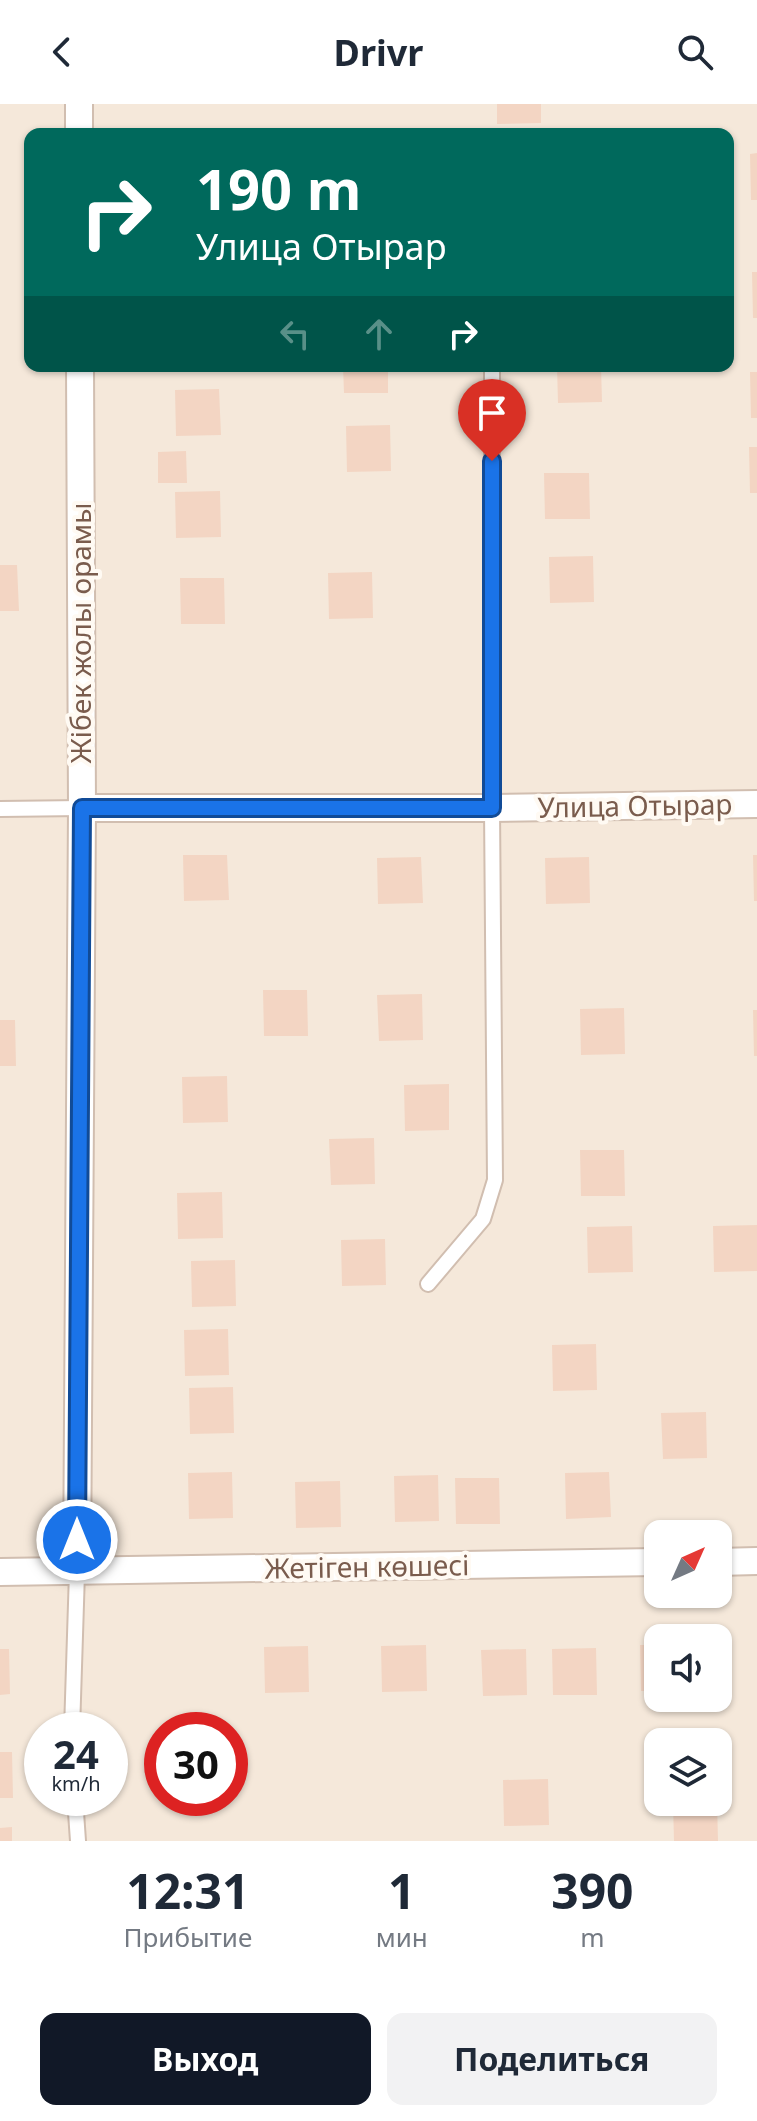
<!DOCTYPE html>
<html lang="ru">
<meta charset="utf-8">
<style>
body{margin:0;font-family:"Noto Sans",sans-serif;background:#f2f2f3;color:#1f2937;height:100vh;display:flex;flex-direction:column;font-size:30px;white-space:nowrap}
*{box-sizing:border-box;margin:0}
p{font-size:26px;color:#747a83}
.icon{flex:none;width:44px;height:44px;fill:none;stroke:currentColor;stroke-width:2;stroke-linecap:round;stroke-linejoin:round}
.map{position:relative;height:1737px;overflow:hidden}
.details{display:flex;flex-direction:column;background:#fff;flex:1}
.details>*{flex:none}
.top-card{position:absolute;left:24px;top:24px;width:710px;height:244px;border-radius:16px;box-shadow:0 2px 6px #0004;background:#00695c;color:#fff;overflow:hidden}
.needle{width:52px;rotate:45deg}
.tools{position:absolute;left:644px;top:1416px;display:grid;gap:16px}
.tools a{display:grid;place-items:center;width:88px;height:88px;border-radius:16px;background:#fff;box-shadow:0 2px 6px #0004;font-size:40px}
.speed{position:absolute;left:24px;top:1608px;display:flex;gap:16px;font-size:40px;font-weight:700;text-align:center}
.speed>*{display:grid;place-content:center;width:104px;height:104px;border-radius:50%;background:#fff;box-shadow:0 2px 6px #0004;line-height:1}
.speed small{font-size:20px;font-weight:400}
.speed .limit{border:12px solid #d22;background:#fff;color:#111}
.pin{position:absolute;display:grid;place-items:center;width:68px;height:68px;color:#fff;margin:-82px -34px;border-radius:50% 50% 50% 0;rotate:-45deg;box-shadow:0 0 8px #0007}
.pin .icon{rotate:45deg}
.me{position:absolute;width:88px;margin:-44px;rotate:0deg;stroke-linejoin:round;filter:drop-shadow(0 0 6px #0008)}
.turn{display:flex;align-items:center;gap:28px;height:168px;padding:0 40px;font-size:36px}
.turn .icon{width:104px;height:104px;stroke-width:2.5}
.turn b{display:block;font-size:56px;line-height:68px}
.lanes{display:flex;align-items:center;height:76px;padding:0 40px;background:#0003;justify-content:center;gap:40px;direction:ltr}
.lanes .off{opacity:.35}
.eta{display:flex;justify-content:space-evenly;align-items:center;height:136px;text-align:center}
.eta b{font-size:48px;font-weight:700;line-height:56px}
.primary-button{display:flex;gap:16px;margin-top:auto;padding:16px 40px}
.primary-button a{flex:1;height:92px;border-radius:16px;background:#111827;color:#fff;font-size:32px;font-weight:700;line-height:92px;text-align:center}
.primary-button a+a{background:#f2f2f3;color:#1f2937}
header{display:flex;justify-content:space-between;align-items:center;height:104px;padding:0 40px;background:#fff;font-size:36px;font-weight:700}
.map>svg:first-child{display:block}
</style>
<header><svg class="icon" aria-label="back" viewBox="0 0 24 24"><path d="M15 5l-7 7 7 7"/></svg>Drivr<svg class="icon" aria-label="search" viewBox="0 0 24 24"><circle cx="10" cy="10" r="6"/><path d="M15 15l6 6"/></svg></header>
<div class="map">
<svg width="757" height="1737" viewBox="0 0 757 1737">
<rect width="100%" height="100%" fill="#fdf6ec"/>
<path fill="#f5e8da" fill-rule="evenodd" d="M0,0H757V1737H0ZM30,30H728V262H30ZM658,1430H718V1490H658ZM658,1534H718V1594H658ZM42,1626H110V1694H42ZM162,1626H230V1694H162ZM658,1638H718V1698H658Z"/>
<path fill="#f3d5c3" d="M497,0H541V19L497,20Z
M757,49V96H751L750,50Z
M752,168H757V214H753Z
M343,262H388V289H344Z
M557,262H601L602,298L558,299Z
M750,268H757V314H751Z
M219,285L221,331L176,332L175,286Z
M390,321L391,367L347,368L346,322Z
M749,343H757V389H750Z
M186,347L187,379H158V348Z
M544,369H589L590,415H545Z
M220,387L221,433L176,434L175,388Z
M593,452L594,498L550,499L549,453Z
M0,461H17L19,507H0Z
M372,468L373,514L329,515L328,469Z
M180,474H224L225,520H181Z
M183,751H227L229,796L184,797Z
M753,751H757V797H754Z
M421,753L423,799L378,800L377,754Z
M589,753L590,799L546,800L545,754Z
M263,886H307L308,932H264Z
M422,890L423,936L379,937L377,891Z
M624,904L625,950L581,951L580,905Z
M753,906H757V952H754Z
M0,916H15L16,962H0Z
M227,972L228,1018L183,1019L182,973Z
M449,980V1026L405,1027L404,981Z
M374,1034L375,1080L331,1081L329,1035Z
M580,1046H624L625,1092H581Z
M222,1088L223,1134L178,1135L177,1089Z
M757,1121V1167L714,1168L713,1122Z
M632,1122L633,1168L588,1169L587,1123Z
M385,1135L386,1181L342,1182L341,1136Z
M235,1156L236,1202L192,1203L191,1157Z
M228,1225L229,1271L185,1272L184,1226Z
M596,1240L597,1286L553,1287L552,1241Z
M233,1283L234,1329L190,1330L189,1284Z
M706,1308L707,1354L663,1355L661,1309Z
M232,1368L233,1414L189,1415L188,1369Z
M609,1368L611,1413L566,1415L565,1369Z
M438,1371L439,1417L395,1418L394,1372Z
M455,1374H499L500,1420H456Z
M340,1377L341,1423L296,1424L295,1378Z
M426,1541L427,1587L382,1588L381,1542Z
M640,1541H658V1587H641Z
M308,1542L309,1588L265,1589L264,1543Z
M596,1544L597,1591H553L552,1545Z
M0,1545H9L10,1590L0,1591Z
M526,1545L527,1591L483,1592L481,1546Z
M230,1643H234L235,1689H230Z
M0,1648H12L13,1694H0Z
M548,1675L549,1721L504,1722L503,1676Z
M717,1698L718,1737H674L673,1699Z
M12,1723V1737H0V1724Z"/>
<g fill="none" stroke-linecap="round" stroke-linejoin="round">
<g stroke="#d1beb0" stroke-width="18">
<path id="service" d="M0,705L82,704
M428,1180L483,1115L495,1076L492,704V262
M72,1626L77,1468
M75,1694L78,1737"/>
</g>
<g stroke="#d1beb0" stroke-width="30">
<path id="minor" d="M79,0V30
M82,704H492L757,700
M718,1458L757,1457
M0,1468L658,1458
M77,1468L82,704L80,262"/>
</g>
<use href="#service" stroke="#fff" stroke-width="14"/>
<use href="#minor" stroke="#fff" stroke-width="26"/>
</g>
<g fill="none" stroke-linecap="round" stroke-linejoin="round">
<g stroke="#114b97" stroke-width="20">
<path id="route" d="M77,1436L82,704H492V357"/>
</g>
<use href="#route" stroke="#1a73e8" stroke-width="14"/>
</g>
<g text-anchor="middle" stroke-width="8" stroke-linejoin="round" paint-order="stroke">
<g font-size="28" fill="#7a5c4d" stroke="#fffaf3">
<text transform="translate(81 529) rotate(-90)" y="10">Жібек жолы орамы</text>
<text transform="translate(635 702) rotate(-1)" y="10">Улица Отырар</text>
<text transform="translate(367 1463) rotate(-1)" y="10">Жетіген көшесі</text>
</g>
</g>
</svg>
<div class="tools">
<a><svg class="needle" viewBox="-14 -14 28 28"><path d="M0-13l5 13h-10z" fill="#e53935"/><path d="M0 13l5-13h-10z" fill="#747a83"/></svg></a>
<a><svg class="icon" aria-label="sound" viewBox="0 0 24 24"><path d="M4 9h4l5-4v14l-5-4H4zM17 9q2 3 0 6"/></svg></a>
<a><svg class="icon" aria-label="layers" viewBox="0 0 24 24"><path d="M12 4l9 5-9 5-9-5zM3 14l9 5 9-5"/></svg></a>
</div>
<div class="speed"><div>24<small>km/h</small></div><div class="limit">30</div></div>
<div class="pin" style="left:492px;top:357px;background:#d93025"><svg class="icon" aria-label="arrive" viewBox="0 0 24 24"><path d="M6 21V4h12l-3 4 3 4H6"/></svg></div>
<svg class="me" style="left:77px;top:1436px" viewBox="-20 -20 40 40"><circle r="17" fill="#1a73e8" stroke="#fff" stroke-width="3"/><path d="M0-11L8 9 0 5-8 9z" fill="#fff"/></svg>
<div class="top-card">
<div class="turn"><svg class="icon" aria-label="right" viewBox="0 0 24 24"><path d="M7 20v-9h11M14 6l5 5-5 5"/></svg><div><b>190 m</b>Улица Отырар</div></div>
<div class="lanes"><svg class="icon off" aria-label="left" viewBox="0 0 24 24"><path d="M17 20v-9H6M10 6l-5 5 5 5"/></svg><svg class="icon off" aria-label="ahead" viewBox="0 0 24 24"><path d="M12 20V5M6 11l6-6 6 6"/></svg><svg class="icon" aria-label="right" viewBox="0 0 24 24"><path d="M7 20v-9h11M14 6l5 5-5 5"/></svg></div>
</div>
</div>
<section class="details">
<div class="eta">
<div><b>12:31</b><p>Прибытие</p></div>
<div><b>1</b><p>мин</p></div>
<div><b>390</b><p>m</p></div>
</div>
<div class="primary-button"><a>Выход</a><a>Поделиться</a></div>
</section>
